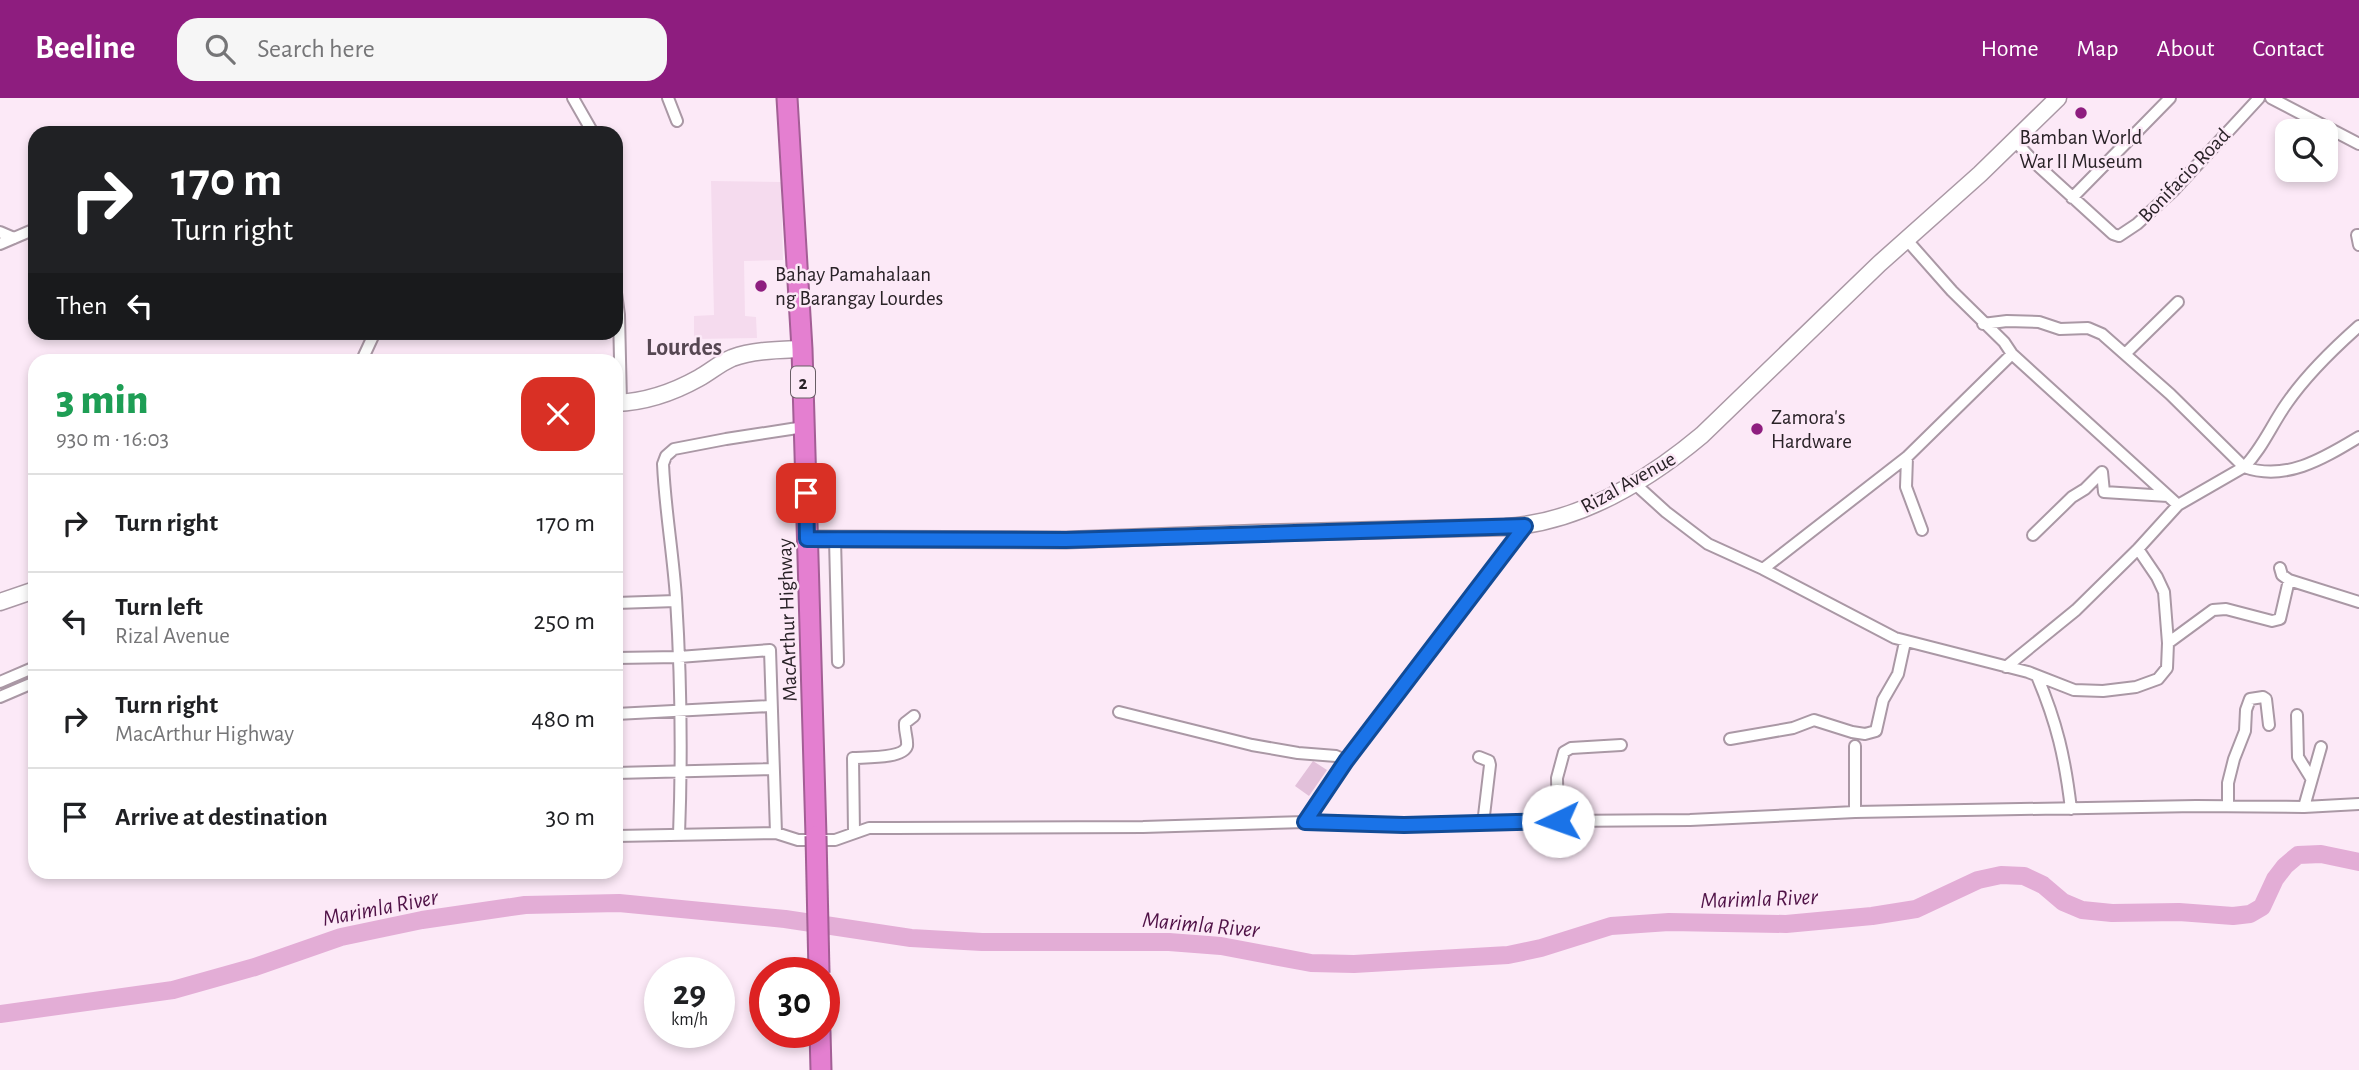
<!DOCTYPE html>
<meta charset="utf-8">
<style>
body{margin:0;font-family:"Alegreya Sans",sans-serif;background:#f6f6f6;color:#202124;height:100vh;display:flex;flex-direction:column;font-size:26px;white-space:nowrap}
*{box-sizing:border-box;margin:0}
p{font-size:23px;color:#757577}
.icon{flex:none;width:38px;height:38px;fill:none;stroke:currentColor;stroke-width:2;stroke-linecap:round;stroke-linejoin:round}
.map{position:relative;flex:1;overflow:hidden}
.panel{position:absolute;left:28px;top:256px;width:595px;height:525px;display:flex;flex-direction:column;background:#fff;border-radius:21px;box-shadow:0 4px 10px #0003}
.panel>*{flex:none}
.guide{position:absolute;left:28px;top:28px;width:595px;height:214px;border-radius:21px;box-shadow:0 4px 10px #0003;background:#202124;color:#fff;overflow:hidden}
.fabs{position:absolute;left:2275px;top:21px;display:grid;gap:14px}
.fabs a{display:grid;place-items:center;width:63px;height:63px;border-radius:14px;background:#fff;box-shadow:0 4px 10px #0003;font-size:35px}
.speed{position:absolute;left:644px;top:859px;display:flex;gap:14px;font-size:35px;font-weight:700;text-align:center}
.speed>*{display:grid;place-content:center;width:91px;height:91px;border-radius:50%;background:#fff;box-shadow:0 4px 10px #0003;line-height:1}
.speed small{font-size:18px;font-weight:400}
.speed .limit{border:10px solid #d22;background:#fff;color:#111}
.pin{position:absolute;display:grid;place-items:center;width:60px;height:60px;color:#fff;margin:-30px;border-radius:14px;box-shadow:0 4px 10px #0006}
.me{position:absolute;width:77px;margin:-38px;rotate:267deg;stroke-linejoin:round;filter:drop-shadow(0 0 5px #0008)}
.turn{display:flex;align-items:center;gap:24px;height:147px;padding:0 28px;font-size:32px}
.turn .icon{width:91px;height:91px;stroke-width:2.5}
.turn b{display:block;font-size:49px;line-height:60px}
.then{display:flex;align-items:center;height:66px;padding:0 28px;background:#0003;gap:14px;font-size:26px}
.round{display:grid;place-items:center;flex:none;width:74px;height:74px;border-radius:21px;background:#f6f6f6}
.head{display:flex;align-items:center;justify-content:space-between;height:119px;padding:0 28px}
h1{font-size:42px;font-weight:800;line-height:52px;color:#1e9e55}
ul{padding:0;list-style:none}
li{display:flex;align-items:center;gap:21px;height:98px;padding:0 28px;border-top:2px solid #e0e0e0}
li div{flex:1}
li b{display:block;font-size:26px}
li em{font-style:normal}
header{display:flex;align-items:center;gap:42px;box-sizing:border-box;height:98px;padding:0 35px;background:#8e1d7f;color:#fff}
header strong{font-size:33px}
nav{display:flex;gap:38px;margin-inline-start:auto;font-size:24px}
.search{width:490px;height:63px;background:#f6f6f6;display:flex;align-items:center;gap:18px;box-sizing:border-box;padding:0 24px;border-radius:21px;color:#757577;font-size:26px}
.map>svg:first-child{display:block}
</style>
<header>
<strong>Beeline</strong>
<div class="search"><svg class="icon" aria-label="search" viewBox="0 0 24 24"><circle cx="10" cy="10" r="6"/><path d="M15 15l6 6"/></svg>Search here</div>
<nav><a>Home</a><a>Map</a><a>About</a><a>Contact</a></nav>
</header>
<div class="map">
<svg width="2359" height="972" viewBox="0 0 2359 972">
<rect width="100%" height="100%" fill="#fce9f7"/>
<path fill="#f5dbee" d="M711,83L781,84L783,162L744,163L745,218L756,219L757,240L694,241V218L714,217Z"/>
<path fill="#e2c0da" d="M1313,663L1327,672L1309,698L1295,688Z"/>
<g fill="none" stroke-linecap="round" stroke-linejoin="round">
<path stroke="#ab83a2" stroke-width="2.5" d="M0,923L5,915"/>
<path stroke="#e3add6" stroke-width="18" d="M0,916L173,892L255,869L341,839L422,822L525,807L619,805L785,821L911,840L982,844H1169L1221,848L1311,865L1354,866L1508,857L1541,850L1611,828L1669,824L1786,826L1872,818L1916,811L1978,782L2001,777L2024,778L2043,787L2063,804L2082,812L2112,815L2179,814L2233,818L2250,816L2262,809L2275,781L2285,768L2298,757L2321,756L2359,764"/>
<g stroke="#aa98a5" stroke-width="14">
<path id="street" d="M573,0L593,35
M668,0L677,23
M2271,0L2359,46
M2014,42L2035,65L2113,136L2119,138L2137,126L2174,92L2259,0
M2072,100L2170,0
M0,134L14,140
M2359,137H2357L2359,147
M1906,141L1952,193L2004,244L2012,256
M0,146L35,131
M616,195L619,217L621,305
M1983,226L2007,223L2039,224L2060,231L2088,230L2102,236L2170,296L2244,369C2286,384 2324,360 2359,339
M2125,256L2178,204
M362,262L375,234
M1907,359L1906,389L1922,432
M1634,385L1666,414L1708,446L1763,471L1895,540L2028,574L2074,592L2103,593L2136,589L2158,581L2167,570L2168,545L2164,494L2157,479L2138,451
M2033,437L2072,399L2085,391L2102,374L2104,394L2168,398
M835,441L838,564
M2280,470L2282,477L2289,482L2359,504
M1763,471L1907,359L2012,256L2178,407
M616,505L676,503
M2168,545L2213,512L2226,511L2272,523L2280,521L2289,482
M616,560L679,559L770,552L776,735
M2006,569L2076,512L2138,451L2178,407L2244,369C2262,351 2272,326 2287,305C2307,276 2333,251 2359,228
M2037,578C2057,625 2065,660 2071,711
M0,584L35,569
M0,599L35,584
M1119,614L1252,647L1298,655L1336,658L1347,663
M616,616L770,608
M2297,617L2298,659L2311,680
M1730,641L1793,630L1814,622L1852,634L1865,636L1876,633L1883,602L1898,576L1905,544
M1479,659L1489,663L1490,667L1483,726
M616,675L772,671
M2228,708V685L2234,661L2245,633L2246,612L2250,601L2263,599L2266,601L2269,627
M2304,709L2321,649
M1855,714V648
M1558,723L1557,680L1564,654L1571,650L1621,647
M1305,724L1347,663L1525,428
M854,734L853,660C864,659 903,661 907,648C908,641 904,633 905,625L914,618
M679,737C682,658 681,579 676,500C673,455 665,411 663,366L666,358L674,351L726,341L804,329
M616,738L776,735L798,742H835L869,730H893L1143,729L1305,724L1369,727L1483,726L1558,723L1690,722L1855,714L2196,708L2304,709L2359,706"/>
</g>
<g stroke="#aa98a5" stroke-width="19">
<path id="secondary" d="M616,305C645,304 674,294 699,280C710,274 720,265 732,260C754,252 779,252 802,251
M807,441L1066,442L1258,435L1505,429C1578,425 1647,383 1702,337L1879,166L1980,76L2058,0
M0,504L35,492"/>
</g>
<g stroke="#a35e95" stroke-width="23">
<path id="highway" d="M787,0L802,251L816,738
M820,934L821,972"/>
</g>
<use href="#street" stroke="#fff" stroke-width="10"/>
<use href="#secondary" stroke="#fff" stroke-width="16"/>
<use href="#highway" stroke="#e47fd0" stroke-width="19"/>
<g stroke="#a35e95" stroke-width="23" stroke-linecap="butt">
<path id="highway-bridge" d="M816,738L819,875"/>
</g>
<use href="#highway-bridge" stroke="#e47fd0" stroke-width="19"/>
</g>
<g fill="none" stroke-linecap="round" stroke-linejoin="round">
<g stroke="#114b97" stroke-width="18">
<path id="route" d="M806,395L807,441L1066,442L1525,428L1346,663L1305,724L1404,727L1558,723"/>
</g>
<use href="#route" stroke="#1a73e8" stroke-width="12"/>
</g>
<g fill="#8e1d7f" stroke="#fce9f7" stroke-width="2.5">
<circle cx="2081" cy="15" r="7"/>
<circle cx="761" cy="188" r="7"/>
<circle cx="1757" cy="331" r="7"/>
</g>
<g text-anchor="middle" stroke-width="5" stroke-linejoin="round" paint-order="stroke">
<rect fill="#fce9f7" stroke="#685e65" stroke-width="2" x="791" y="268.5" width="24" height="31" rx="5"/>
<g font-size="19" font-weight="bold" fill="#292227">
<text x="803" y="291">2</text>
</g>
<g font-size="21" fill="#292227" stroke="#fce9f7" text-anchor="start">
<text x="2081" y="46" text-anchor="middle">Bamban World<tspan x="2081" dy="24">War II Museum</tspan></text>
<text x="775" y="183">Bahay Pamahalaan<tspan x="775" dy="24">ng Barangay Lourdes</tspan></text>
<text x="1771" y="326">Zamora's<tspan x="1771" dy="24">Hardware</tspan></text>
</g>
<g font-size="21" fill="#292227" stroke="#fce9f7">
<text transform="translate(2184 77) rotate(-46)" y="7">Bonifacio Road</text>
<text transform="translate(1628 384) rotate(-29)" y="7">Rizal Avenue</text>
<text transform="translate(787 522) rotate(-92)" y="7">MacArthur Highway</text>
</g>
<g font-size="23" font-style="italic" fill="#501247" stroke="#fce9f7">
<text transform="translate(1759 800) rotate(-2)" y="8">Marimla River</text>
<text transform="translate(380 809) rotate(-11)" y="8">Marimla River</text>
<text transform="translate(1201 826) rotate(5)" y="8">Marimla River</text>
</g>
<g font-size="24" font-weight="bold" fill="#564752" stroke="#fce9f7">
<text x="684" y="257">Lourdes</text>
</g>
</g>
</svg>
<div class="fabs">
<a><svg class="icon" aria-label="search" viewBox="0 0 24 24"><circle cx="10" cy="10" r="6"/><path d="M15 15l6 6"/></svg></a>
</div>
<div class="speed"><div>29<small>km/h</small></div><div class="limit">30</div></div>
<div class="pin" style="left:806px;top:395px;background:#d93025"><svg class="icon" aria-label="arrive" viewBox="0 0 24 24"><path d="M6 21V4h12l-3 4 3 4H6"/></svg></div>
<svg class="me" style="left:1558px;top:723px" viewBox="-20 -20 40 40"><circle r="19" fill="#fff"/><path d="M0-13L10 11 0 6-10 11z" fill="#1a73e8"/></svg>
<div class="guide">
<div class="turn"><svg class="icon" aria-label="right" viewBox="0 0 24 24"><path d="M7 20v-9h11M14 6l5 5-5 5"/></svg><div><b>170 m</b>Turn right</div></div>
<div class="then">Then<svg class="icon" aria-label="left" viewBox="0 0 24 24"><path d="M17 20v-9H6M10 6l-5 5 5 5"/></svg></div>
</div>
<section class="panel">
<div class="head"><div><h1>3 min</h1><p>930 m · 16:03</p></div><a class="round" style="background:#d93025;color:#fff"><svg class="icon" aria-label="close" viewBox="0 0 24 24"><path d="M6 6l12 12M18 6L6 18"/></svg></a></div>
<ul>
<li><svg class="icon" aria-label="right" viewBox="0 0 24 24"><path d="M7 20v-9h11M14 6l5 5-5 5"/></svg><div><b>Turn right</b></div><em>170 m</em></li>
<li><svg class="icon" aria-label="left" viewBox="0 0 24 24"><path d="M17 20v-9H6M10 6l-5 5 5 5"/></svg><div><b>Turn left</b><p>Rizal Avenue</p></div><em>250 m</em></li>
<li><svg class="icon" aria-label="right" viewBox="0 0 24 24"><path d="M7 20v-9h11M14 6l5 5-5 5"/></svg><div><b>Turn right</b><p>MacArthur Highway</p></div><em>480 m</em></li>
<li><svg class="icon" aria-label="arrive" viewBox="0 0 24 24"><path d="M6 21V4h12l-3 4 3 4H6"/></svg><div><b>Arrive at destination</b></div><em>30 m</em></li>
</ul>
</section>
</div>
